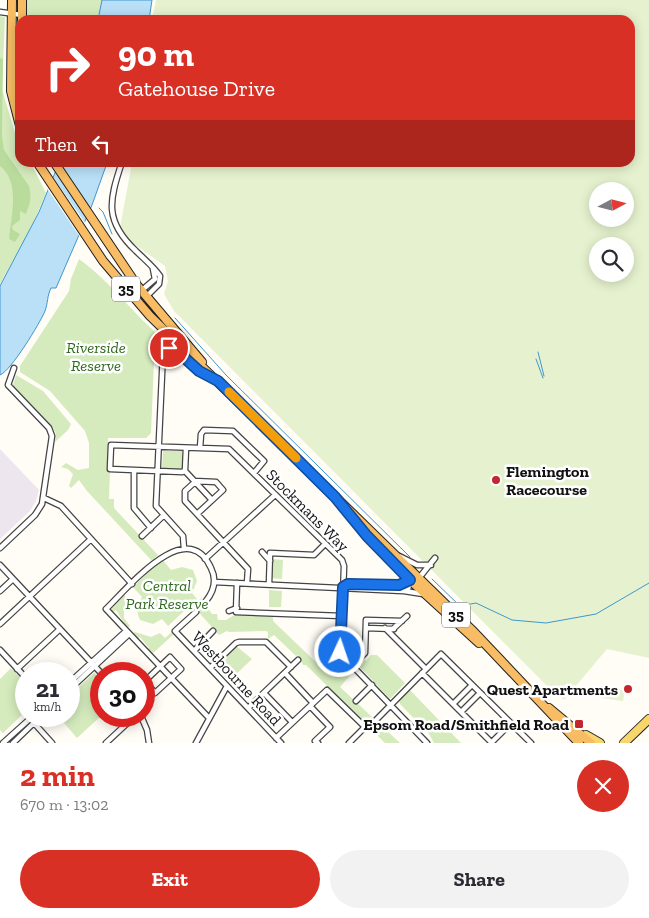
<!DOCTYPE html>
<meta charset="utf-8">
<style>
body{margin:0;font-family:"Zilla Slab",serif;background:#f2f2f3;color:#2b2b33;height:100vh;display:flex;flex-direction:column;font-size:19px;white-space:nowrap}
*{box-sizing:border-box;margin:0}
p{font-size:16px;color:#7c7c81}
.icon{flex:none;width:28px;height:28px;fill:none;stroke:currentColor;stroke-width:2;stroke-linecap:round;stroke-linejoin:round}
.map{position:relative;height:743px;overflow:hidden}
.drawer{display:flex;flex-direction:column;background:#fff;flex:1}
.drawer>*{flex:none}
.guide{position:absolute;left:15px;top:15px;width:620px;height:152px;border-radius:15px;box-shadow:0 2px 12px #0003;background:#d93025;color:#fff;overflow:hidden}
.needle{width:32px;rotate:83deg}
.tools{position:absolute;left:589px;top:182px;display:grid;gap:10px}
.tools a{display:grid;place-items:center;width:45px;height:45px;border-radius:50%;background:#fff;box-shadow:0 2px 12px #0003;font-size:25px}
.speed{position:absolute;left:15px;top:662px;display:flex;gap:10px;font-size:25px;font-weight:700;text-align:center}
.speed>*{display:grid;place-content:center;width:65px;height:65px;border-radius:50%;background:#fff;box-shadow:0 2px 12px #0003;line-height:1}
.speed small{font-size:12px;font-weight:400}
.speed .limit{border:8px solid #d22;background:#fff;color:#111}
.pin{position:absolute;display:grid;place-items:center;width:42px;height:42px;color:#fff;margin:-21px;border:2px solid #fff;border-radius:50%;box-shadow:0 1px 5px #0007}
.me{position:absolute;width:55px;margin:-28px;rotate:3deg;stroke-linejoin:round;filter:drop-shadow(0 0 4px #0008)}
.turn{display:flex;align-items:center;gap:18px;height:105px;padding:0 20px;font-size:22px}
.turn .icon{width:65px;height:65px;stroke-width:2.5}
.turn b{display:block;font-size:35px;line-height:42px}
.then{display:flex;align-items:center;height:48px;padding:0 20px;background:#0003;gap:10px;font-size:19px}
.round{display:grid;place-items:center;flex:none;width:52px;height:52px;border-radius:26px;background:#f2f2f3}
.overview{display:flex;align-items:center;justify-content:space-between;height:85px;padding:0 20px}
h1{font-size:30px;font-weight:700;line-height:38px;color:#d93025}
.cta{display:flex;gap:10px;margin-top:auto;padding:10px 20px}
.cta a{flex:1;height:58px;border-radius:30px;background:#d93025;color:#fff;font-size:20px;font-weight:700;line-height:58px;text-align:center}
.cta a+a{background:#f2f2f3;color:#2b2b33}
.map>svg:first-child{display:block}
</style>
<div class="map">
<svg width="649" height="743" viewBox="0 0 649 743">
<rect width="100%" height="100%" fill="#fffdf5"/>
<path fill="#eee6ef" d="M0,449L39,490L36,501L30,511L0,539Z"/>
<path fill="#d5ebbd" d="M27,0H102L98,20H26Z
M0,16L5,17L2,89L14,130L20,142V162L31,163L46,193L31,228L0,284Z
M79,259C110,281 133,314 162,338L160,361H154L151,433L146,438H108L107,471H110L109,499H114V508L158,555L152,561L87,491L79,480L71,488L69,486L73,474L68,469L61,467L66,463L78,470L89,468V443L85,431L50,391L20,372V366L69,291L71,279Z
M16,375L43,391L71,424L68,430L55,442L56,434L53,428L13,385Z
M163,451H182V470L162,469Z
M162,559L171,570L182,567L193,570L197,581L192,593L197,599L168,626L162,619L153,624L140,620C136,611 136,605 142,597L133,587Z
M272,559L283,560L282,579L271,578Z
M269,590L282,591L281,607H269Z
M124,595L127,598L126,606L124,607V618L130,626L127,628L116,610L113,612L111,610Z
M201,598L212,614H217L218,620H226L236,614L273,615V621L321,667L329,659L334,663L341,660L353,672L340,687L400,743H385L306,665H303L298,655L296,656L274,635L268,639V632L266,631L229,632L227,631L219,635L193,606Z
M173,631L174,634L152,654L147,650L149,648L140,637L137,639L132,634L135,632L151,637L160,633L165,638Z
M235,645L252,659L229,681L214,665Z
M371,655H377L405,683L390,699L357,664L362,658L366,661Z
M11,668L26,684V711L3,733L0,730V679Z
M94,673L101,679V716L77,738L58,716H69V696Z
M409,689L461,743H434L429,734L400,704L399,700Z"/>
<path fill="#b9dc9c" d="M0,58L3,59L2,135L4,150L29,186C32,197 30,203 26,214L20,211V220L12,226L13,230L20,234L15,242L9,239C11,216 21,183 0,166Z"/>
<path fill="#e6f2cf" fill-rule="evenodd" d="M156,0H649V658L607,649L564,700L547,686L174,311L164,294L168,281L165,266L124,237L120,227L132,163L630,162V20H152ZM598,191H625V219H598ZM598,246H625V274H598Z
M604,687L625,691L623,701L602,698Z"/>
<path fill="#b9e0f7" stroke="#3f96cf" d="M102,0H152L149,20H98Z
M59,163H107L92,205L56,288H51C47,296 48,303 45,311C40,323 11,371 0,375V286L39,212Z"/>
<path fill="#fffdf5" d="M51,174L86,224L80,237L46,187Z"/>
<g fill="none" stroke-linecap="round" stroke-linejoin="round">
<path stroke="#3f96cf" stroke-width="1" d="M99,208L103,212L112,234
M175,318L226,375L410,557
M538,352L544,376
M536,359L543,378
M432,579L460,606L476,603L512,620L546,623L596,614L649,583"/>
<g stroke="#444" stroke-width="7">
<path id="minor" d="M0,12L22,15
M122,162C109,201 104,221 136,251C144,259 154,267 160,276L159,284L146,297
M141,291L155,279L153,269
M168,336L163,352L156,506L183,536L184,549
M163,355L169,348C183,349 194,370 207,375
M186,448L185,471L182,472L110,469L111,445L229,449L342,560L344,566L341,654L427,743
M200,448L201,434L204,430L233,431L264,461L254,473
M134,470V508L151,528
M185,471L212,500
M194,481L216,482L223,490L197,514
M195,482L185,491V501L248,569L247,583
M44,498L61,506L132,584
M142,536L164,515
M0,548L35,515L42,504L52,436L49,428L8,385L14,368
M262,552L270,561
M399,556L417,565H431
M205,559L275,495
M0,565L102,674
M419,578L435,558
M214,582L403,591L408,589L410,580
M237,583L236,612L342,616
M269,584L270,553L314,555L325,544
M343,587L348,584L398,585L410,580
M0,591L13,579
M404,591L423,594
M206,601C214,591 217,580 211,568C187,514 127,589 106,609L209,718
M229,611L237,608
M196,612L175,631L281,743
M0,624L91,539
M366,628L394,629
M385,628L426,669
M393,629L407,616
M0,650L26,678
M194,651L213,631
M170,657L181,669L155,693L145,681Z
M352,666L365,653L366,620L402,621
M210,668L236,643L239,642H266L291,667
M17,669L60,629
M285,673L313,703
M422,673L491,742
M69,683L126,631
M69,690L129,634
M264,693L292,722
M356,701L372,685
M453,704L472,685
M310,706L330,727L315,741L318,743
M248,708L298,660
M461,712L480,693
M141,716L147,730L149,743
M376,720L441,654L531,743
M34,723L52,743
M276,738L327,690L365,727L349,743
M3,743L33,716
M13,743L41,716
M106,743L135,716
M196,743L227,686
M491,743L511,723"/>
</g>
<g stroke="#222" stroke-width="10">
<path id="primary" d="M586,735L600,743
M624,743L649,719"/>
</g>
<g stroke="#222" stroke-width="10">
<path id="trunk" d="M12,0L11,91L20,126
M22,20V0
M37,162L103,261L150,316L472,630L579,743
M54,162L136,284L202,362
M355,522L410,580L479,643
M549,708L591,743"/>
</g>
<use href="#minor" stroke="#fff" stroke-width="4.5"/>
<use href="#primary" stroke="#f9d66b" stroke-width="8"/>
<use href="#trunk" stroke="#f7bc64" stroke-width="8"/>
</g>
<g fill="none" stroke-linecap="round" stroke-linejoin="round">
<g stroke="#114b97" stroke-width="12">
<path id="route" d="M169,348L176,350L199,371L218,381L335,497L367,536L410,580L399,585L348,584L343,587L340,652"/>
</g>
<use href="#route" stroke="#1a73e8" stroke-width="9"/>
<path stroke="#f59e0b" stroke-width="9" d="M229,392L296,458"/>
</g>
<g fill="#c4262e" stroke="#fff" stroke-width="2">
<circle cx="496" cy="480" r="5"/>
<circle cx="628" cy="689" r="5"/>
<rect x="574" y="719" width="10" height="10" rx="2.5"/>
</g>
<g text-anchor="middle" stroke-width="5" stroke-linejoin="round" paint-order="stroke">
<g fill="#fff" stroke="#585858" stroke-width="1">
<rect x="112" y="276.5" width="28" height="25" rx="4"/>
<rect x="442" y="602.5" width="28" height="25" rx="4"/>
</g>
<g font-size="15" font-weight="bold" fill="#111">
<text x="126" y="294">35</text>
<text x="456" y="620">35</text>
</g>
<g font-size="16" font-style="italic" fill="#2f6b1f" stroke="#fff">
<text x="96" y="353">Riverside<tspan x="96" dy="18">Reserve</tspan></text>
<text x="167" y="591">Central<tspan x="167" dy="18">Park Reserve</tspan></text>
</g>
<g font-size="16" font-weight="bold" fill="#111" stroke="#fff" text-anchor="end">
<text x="506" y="477" text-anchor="start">Flemington<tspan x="506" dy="18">Racecourse</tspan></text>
<text x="618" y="695">Quest Apartments</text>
<text x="569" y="730">Epsom Road/Smithfield Road</text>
</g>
<g font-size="16" fill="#111" stroke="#fff">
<text transform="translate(308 510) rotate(45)" y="6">Stockmans Way</text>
<text transform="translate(237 678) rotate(47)" y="6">Westbourne Road</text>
</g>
</g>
</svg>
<div class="tools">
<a><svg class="needle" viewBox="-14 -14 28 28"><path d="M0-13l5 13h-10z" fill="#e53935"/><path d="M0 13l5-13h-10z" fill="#7c7c81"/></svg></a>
<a><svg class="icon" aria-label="search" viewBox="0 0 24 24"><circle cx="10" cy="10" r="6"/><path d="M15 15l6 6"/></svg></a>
</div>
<div class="speed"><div>21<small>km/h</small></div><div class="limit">30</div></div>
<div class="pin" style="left:169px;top:348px;background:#d93025"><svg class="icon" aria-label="arrive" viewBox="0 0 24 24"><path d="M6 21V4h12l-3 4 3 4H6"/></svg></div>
<svg class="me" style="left:340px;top:652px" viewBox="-20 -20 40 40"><circle r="17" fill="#1a73e8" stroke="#fff" stroke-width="3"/><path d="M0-11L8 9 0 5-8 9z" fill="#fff"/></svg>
<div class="guide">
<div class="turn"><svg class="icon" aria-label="right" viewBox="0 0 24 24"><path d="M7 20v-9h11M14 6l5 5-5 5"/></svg><div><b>90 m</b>Gatehouse Drive</div></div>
<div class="then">Then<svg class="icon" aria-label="left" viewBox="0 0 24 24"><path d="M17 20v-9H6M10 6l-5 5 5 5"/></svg></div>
</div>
</div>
<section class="drawer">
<div class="overview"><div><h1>2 min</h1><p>670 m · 13:02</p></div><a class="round" style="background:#d93025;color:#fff"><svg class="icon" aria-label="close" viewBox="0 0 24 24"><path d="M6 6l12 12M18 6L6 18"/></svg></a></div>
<div class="cta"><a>Exit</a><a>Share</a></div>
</section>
